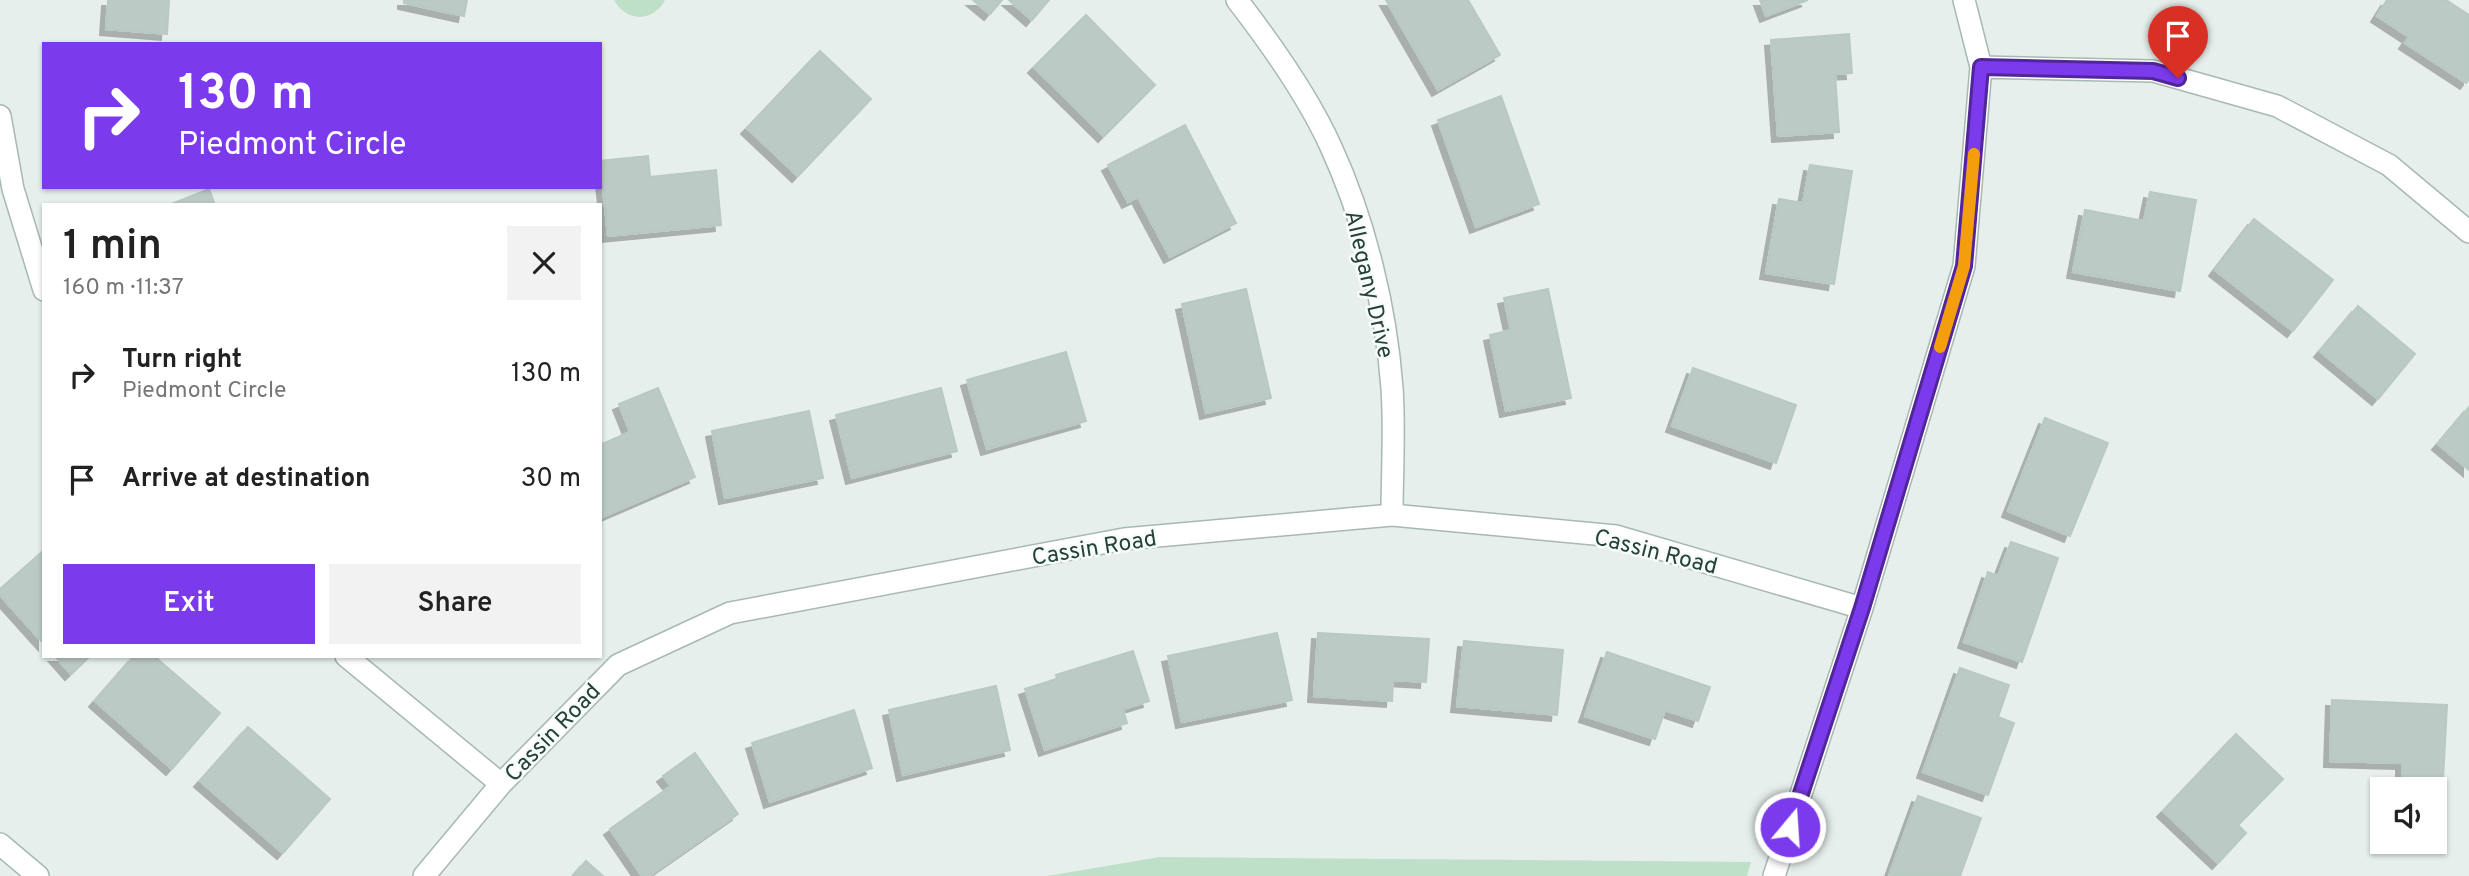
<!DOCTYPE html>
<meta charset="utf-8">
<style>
body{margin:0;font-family:Overpass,sans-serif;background:#f2f2f2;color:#222;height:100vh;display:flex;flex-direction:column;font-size:26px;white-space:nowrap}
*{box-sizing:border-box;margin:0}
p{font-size:23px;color:#767676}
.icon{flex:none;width:38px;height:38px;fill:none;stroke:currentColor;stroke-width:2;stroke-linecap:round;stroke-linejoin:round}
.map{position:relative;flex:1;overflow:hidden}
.panel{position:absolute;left:42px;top:203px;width:560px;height:455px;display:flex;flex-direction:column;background:#fff;border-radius:0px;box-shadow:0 2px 5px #0004}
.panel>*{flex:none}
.hud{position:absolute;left:42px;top:42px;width:560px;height:147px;border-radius:0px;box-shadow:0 2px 5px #0004;background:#7c3aed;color:#fff;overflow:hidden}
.tools{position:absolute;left:2370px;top:777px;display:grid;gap:14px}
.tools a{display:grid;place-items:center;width:77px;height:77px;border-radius:0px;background:#fff;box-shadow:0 2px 5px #0004;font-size:35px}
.pin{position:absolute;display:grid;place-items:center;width:60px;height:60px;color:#fff;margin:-72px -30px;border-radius:50% 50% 50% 0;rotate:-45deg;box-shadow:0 0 7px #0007}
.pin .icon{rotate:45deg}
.me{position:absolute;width:77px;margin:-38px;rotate:18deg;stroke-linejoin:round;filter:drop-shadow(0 0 5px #0008)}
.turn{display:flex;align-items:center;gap:24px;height:147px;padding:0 21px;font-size:32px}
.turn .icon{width:91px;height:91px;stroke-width:2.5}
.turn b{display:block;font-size:49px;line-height:60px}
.round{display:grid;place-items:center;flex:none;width:74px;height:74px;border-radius:0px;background:#f2f2f2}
.summary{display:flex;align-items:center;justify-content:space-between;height:119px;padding:0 21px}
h1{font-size:42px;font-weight:600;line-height:52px}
.button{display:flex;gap:14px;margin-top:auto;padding:14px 21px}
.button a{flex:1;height:80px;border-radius:0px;background:#7c3aed;color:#fff;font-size:28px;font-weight:600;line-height:80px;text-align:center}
.button a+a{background:#f2f2f2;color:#222}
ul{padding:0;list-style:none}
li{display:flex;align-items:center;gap:21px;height:105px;padding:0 21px}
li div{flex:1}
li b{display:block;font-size:26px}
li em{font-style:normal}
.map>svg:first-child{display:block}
</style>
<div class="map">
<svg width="2469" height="876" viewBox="0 0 2469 876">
<defs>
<filter id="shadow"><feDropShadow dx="-6" dy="6" stdDeviation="0" flood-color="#0004"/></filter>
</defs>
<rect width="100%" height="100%" fill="#e6efeb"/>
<path fill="#bfe0c8" d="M614,0H665C653,23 626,22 614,0Z
M1160,857L1751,862L1747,876H1047Z"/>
<path fill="#bbcac4" stroke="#b8c9c2" stroke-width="2" filter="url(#shadow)" d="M108,0H169L167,34L106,29Z
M404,0H467L464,16L404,3Z
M973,0H1002L990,14Z
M1009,0H1049L1032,20Z
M1386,0H1468L1500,55L1438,90Z
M1760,0H1808L1766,16Z
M2387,0H2446L2469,15V79L2466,83L2405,43L2409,37L2377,16Z
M1086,15L1155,85L1104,136L1034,67Z
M1849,34L1852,73L1835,74L1839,132L1778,136L1771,40Z
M820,51L871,99L798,176L747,128Z
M1501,96L1539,204L1476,227L1438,120Z
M1185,125L1236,223L1170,257L1138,197L1128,202L1108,165Z
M648,156L650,177L716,170L721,225L608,236L600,161Z
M1810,165L1852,171L1834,284L1766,273L1779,199L1803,203Z
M209,189L215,205H169Z
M2150,192L2196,200L2180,291L2073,272L2085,210L2144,221Z
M2254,219L2333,280L2293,331L2215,270Z
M1246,289L1271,398L1206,413L1182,304Z
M1548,289L1571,398L1506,411L1490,335L1511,330L1504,298Z
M2358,306L2415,354L2378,399L2320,351Z
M1066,352L1086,421L987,449L967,380Z
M1693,368L1796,405L1776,463L1672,426Z
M658,388L695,477L600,518V445L630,432L619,404Z
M941,388L957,451L852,478L836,415Z
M2469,407V470L2438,444Z
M809,411L823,478L725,498L712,431Z
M2045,418L2108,443L2070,536L2008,511Z
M2011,542L2058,558L2022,662L1964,642L1988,572L1998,576Z
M44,550V644L0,595V589Z
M1277,633L1292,700L1182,722L1168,656Z
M1318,633L1429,639L1426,682L1393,680L1392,701L1314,696Z
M1464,641L1563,650L1557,715L1457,706Z
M1133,651L1149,701L1123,709L1127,723L1045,750L1025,689L1057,679L1056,675Z
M1607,652L1710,687L1698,721L1665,710L1655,739L1585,716Z
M55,656H90L71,674Z
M134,656H154L220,713L172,769L95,701Z
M1960,668L2009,685L1998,717L2014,723L1988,795L1923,772Z
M996,686L1010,750L903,775L889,710Z
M2332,700L2447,705L2443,780L2402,779V763L2330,761Z
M854,710L872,768L770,802L752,743Z
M248,727L330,799L283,853L200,781Z
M2236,734L2283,779L2238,825L2246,833L2218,863L2163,811Z
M695,753L738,814L649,876H642L610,829L671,786L663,776Z
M1918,796L1981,818L1960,876H1889Z
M586,861L603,876H573Z"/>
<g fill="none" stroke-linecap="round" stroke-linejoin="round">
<g stroke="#a8b8b2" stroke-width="24">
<path id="minor" d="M1237,0C1271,44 1308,96 1331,147C1365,221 1386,308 1392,388C1395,430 1392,473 1392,515
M1981,67L2153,71L2277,106L2389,165L2469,232
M0,116L13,189L44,290
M346,656L501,784
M424,876L501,784L618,665L730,613L1124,539L1392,515L1616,536L1862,608
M1774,876L1862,608L1964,266L1981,67L1964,0"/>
</g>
<g stroke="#a4bbb3" stroke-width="24">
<path id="secondary" d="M0,844L38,876"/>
</g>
<use href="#minor" stroke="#fff" stroke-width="21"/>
<use href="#secondary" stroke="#fff" stroke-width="21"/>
</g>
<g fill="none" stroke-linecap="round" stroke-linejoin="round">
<g stroke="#51269a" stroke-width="18">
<path id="route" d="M1790,827L1862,608L1964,266L1981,67L2153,71L2178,78"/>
</g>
<use href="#route" stroke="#7c3aed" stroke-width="12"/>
<path stroke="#f59e0b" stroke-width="12" d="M1940,347L1964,266L1974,154"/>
</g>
<g text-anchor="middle" stroke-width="5" stroke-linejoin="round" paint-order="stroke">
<g font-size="23" fill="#24423a" stroke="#f7fbf9">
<text transform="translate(1370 284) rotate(77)" y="8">Allegany Drive</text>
<text transform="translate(1094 547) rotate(-9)" y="8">Cassin Road</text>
<text transform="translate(1656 551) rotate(14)" y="8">Cassin Road</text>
<text transform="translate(552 732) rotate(-46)" y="8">Cassin Road</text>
</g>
</g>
</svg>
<div class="tools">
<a><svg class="icon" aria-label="sound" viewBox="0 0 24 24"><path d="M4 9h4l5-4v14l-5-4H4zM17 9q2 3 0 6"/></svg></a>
</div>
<div class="pin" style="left:2178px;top:78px;background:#d93025"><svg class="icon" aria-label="arrive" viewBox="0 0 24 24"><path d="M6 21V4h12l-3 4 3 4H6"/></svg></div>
<svg class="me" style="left:1790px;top:827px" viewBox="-20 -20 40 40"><circle r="17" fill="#7c3aed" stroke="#fff" stroke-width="3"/><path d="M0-11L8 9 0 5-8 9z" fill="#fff"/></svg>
<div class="hud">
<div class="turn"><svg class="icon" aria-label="right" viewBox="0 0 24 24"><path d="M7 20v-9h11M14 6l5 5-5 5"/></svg><div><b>130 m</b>Piedmont Circle</div></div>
</div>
<section class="panel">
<div class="summary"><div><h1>1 min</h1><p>160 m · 11:37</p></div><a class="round"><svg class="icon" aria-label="close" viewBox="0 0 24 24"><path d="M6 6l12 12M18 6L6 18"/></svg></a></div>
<ul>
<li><svg class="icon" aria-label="right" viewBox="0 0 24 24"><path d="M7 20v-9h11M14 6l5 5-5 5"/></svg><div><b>Turn right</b><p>Piedmont Circle</p></div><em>130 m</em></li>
<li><svg class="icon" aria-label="arrive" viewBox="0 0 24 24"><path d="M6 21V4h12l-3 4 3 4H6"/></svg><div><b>Arrive at destination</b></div><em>30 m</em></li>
</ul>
<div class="button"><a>Exit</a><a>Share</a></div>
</section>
</div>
